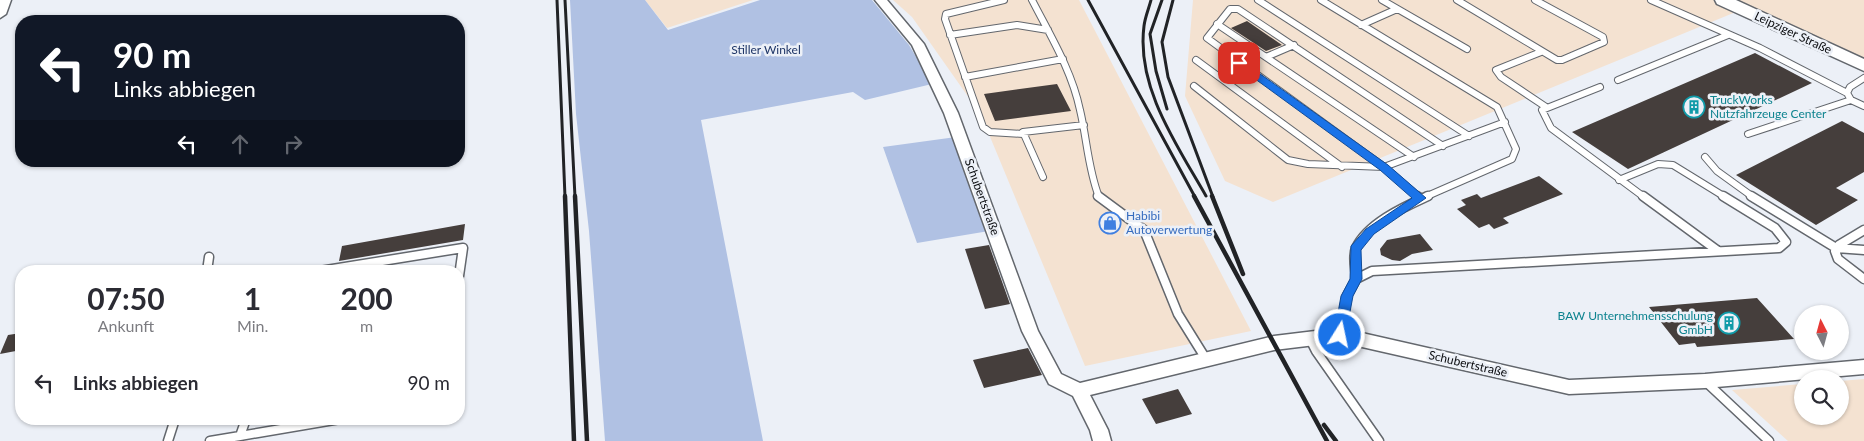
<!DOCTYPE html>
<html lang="de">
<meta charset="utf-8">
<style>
body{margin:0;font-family:Lato,sans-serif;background:#f2f2f3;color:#2b2b33;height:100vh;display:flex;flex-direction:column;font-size:19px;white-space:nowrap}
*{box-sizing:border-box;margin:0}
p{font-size:16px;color:#7c7c81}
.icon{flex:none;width:28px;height:28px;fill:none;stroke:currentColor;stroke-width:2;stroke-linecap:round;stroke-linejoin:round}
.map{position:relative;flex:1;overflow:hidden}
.details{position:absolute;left:15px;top:265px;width:450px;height:160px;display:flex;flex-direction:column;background:#fff;border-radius:20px;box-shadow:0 1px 4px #0004}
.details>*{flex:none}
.banner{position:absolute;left:15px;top:15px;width:450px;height:152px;border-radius:20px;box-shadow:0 1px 4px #0004;background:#111827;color:#fff;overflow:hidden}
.needle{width:32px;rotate:354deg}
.tools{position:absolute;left:1794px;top:305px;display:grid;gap:10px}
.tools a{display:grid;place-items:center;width:55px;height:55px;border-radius:50%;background:#fff;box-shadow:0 1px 4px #0004;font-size:25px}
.pin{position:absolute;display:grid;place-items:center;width:42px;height:42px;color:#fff;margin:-21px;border-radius:10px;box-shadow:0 2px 8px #0006}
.me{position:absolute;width:55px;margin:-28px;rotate:10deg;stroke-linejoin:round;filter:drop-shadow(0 0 4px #0008)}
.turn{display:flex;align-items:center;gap:18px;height:105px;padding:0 15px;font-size:22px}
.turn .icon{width:65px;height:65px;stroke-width:2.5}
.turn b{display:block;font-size:35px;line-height:42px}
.lanes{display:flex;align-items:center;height:48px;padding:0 15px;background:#0003;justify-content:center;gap:25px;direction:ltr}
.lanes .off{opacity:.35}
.eta{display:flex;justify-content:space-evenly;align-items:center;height:85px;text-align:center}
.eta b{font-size:30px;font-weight:700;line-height:35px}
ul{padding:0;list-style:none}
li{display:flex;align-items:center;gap:15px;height:65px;padding:0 15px}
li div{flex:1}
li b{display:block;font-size:19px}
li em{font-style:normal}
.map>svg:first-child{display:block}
</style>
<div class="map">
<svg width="1864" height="441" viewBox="0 0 1864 441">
<rect width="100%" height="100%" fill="#ecf0f7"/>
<path fill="#f4e2d1" d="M645,0H753L667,28Z
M893,0H1079L1251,331L1085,366L981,115L912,17Z
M1193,0H1864V61L1748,7L1273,202L1225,181L1185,96Z
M1864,379V441H1788L1732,390L1802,384V416H1840V381Z"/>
<path fill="#b0c1e3" d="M570,0H645L668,30L760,0H872L909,45L932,84L865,100L853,92L701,120L763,441H605L589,231L576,114Z
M956,137L989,231L917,243L883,147Z"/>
<path fill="#453e3c" d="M1247,21L1282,45L1266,51L1231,28Z
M1755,53L1812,83L1628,169L1572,132Z
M1057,84L1071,111L995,121L984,94Z
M1842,121L1864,133V172L1836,188L1858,200L1816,225L1736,175Z
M1539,176L1563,194L1503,218L1509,223L1494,229L1489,224L1479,228L1457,209L1466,205L1461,200L1477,194L1481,198Z
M465,224L463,240L339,261L342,246Z
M1420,234L1433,250L1412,254L1400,261L1392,260L1381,255L1380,249L1387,240Z
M989,245L1010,304L985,309L965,249Z
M1757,298L1794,339L1697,347L1695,343L1679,345L1649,307Z
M21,333V350L0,354L8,335Z
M1028,348L1042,375L984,388L973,360Z
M1178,389L1192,414L1156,424L1142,399Z"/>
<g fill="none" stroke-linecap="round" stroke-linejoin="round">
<g stroke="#63676d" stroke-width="8">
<path id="lane-far1" d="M1004,0L946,14L945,19L983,127L990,132L1023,134
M1032,0C1050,35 1072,71 1080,110C1087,139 1088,169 1099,197
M1258,0L1469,136
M1321,0L1497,107L1516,149L1512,159L1425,197
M1382,0L1467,49
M1457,0L1557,60H1562L1604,42L1603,37L1535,0
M1651,0L1760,48L1847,93
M1217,24L1414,157
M1361,25L1397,9
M950,35L1017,25L1048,30
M1541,52L1496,70L1501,77L1546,107
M1266,57L1294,45
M1196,60L1342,167
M965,77L1063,59
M1864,78L1850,87L1847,93L1851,100L1864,106
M1618,80L1728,35
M1194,86L1288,160L1308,164L1384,167L1505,122
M1600,87L1542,110L1551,128L1644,197
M1748,134L1851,100
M1705,157L1717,171L1753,197
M1043,177L1023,132L1084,125
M1619,180L1658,164L1673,165L1725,197
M1419,197L1384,167L1207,38L1230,9H1238L1443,146"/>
</g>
<g stroke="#63676d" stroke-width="11">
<path id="lane" d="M1098,196L1144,230L1178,314L1206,359
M1417,196L1420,198
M1643,196L1718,251
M1751,196L1836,248L1864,250
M1864,230L1839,245L1835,251L1838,259L1864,279
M207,271L209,257
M320,271L463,248L459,276
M1356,279C1356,270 1352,257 1356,248C1368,223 1404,207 1428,196
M1340,335L1347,296L1356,279L1372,271L1779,248L1786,242L1775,228L1723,196
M1310,339L1316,351L1379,441
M1705,381L1769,441
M240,436L340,419
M168,441L175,419
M210,441L240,436L246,419"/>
</g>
<g stroke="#63676d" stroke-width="3">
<path id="street" d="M0,0H11L6,14L0,18Z
M875,0H887L924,44L958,113L1038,331L1061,374L1080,383L1274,336L1340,328L1569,380L1705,374L1864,360V374L1705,388L1569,394L1340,342L1274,350L1090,395L1108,430L1111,441H1093L1090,430L1073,396L1049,384L1022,331L944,113L912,45Z"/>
</g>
<g stroke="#63676d" stroke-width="3">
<path id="secondary" d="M1715,0H1736L1864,59V71L1717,4Z"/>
</g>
<use href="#lane-far1" stroke="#fff" stroke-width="6"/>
<use href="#lane" stroke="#fff" stroke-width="8"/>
<use href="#street" fill="#fff" fill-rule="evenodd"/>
<use href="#secondary" fill="#fff" fill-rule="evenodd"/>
<path stroke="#212326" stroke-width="3" d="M557,0L565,197
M565,0L575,197
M1088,0L1195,197
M1151,0C1149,8 1145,17 1144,26C1136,87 1177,145 1206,196
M1162,0L1150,34L1156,71L1167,109
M1173,0L1162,42L1168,77L1213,197"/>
<path stroke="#212326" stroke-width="4.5" d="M565,196L574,441
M575,196L587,441
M1194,196L1327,441
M1212,196L1243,274
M1324,425L1336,441"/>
</g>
<path fill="#1a73e8" stroke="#114b97" d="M1236,61H1242L1388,165L1426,198L1374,234L1361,250L1362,279L1353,296L1345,338H1336L1334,335L1341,296L1350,279L1351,246L1366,229L1412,198L1380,170L1236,65Z"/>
<defs>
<g id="building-ring" transform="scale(1.125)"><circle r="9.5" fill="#ecf0f7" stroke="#0f9aa8" stroke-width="1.5"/><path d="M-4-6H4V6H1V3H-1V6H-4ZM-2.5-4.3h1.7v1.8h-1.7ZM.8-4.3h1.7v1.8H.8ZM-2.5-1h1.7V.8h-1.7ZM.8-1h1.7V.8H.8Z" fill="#0f9aa8"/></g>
<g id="shop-ring" transform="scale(1.125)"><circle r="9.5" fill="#ecf0f7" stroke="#3f7fe0" stroke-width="1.5"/><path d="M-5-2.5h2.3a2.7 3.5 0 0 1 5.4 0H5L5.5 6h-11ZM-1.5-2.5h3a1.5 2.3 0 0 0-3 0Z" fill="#3f7fe0"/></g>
</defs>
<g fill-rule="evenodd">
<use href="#building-ring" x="1694" y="107"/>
<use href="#shop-ring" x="1110" y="223"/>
<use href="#building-ring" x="1729" y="323"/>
</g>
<g text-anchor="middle" stroke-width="5" stroke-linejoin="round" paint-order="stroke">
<g font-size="12" fill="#0a0b0e" stroke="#ecf0f7">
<text transform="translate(1793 33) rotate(25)" y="4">Leipziger Straße</text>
<text transform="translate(982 197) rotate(70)" y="4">Schubertstraße</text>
<text transform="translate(1468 364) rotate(13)" y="4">Schubertstraße</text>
</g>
<g font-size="12" fill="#1e3567" stroke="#ecf0f7">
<text x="766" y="54">Stiller Winkel</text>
</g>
<g font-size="12" fill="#0d838f" stroke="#ecf0f7" text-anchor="start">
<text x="1710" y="104">TruckWorks<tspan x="1710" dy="14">Nutzfahrzeuge Center</tspan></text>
<text x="1713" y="320" text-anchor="end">BAW Unternehmensschulung<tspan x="1713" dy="14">GmbH</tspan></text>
</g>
<g font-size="12" fill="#366cbe" stroke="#ecf0f7" text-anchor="start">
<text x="1126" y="220">Habibi<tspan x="1126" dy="14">Autoverwertung</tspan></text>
</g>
</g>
</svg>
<div class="tools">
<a><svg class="needle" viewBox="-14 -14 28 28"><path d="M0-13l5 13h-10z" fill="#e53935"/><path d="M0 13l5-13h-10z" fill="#7c7c81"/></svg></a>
<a><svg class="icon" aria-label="search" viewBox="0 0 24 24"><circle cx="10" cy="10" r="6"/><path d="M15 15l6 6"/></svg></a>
</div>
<div class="pin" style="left:1239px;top:63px;background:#d93025"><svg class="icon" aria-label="arrive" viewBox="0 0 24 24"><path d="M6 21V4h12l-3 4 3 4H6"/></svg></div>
<svg class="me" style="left:1340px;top:335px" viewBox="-20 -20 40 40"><circle r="17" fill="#1a73e8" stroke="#fff" stroke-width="3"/><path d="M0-11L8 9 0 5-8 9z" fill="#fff"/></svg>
<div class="banner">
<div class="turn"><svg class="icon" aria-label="left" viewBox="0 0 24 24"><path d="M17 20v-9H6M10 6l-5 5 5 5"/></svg><div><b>90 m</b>Links abbiegen</div></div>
<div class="lanes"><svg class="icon" aria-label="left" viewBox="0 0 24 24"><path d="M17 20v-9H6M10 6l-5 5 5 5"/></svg><svg class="icon off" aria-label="ahead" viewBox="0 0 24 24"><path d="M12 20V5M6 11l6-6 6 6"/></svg><svg class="icon off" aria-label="right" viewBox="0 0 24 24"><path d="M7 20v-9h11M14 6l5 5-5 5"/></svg></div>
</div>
<section class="details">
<div class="eta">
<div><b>07:50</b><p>Ankunft</p></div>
<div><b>1</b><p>Min.</p></div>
<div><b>200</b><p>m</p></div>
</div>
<ul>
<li><svg class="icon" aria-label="left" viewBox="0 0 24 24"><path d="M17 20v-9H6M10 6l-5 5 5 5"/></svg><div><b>Links abbiegen</b></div><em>90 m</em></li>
</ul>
</section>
</div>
